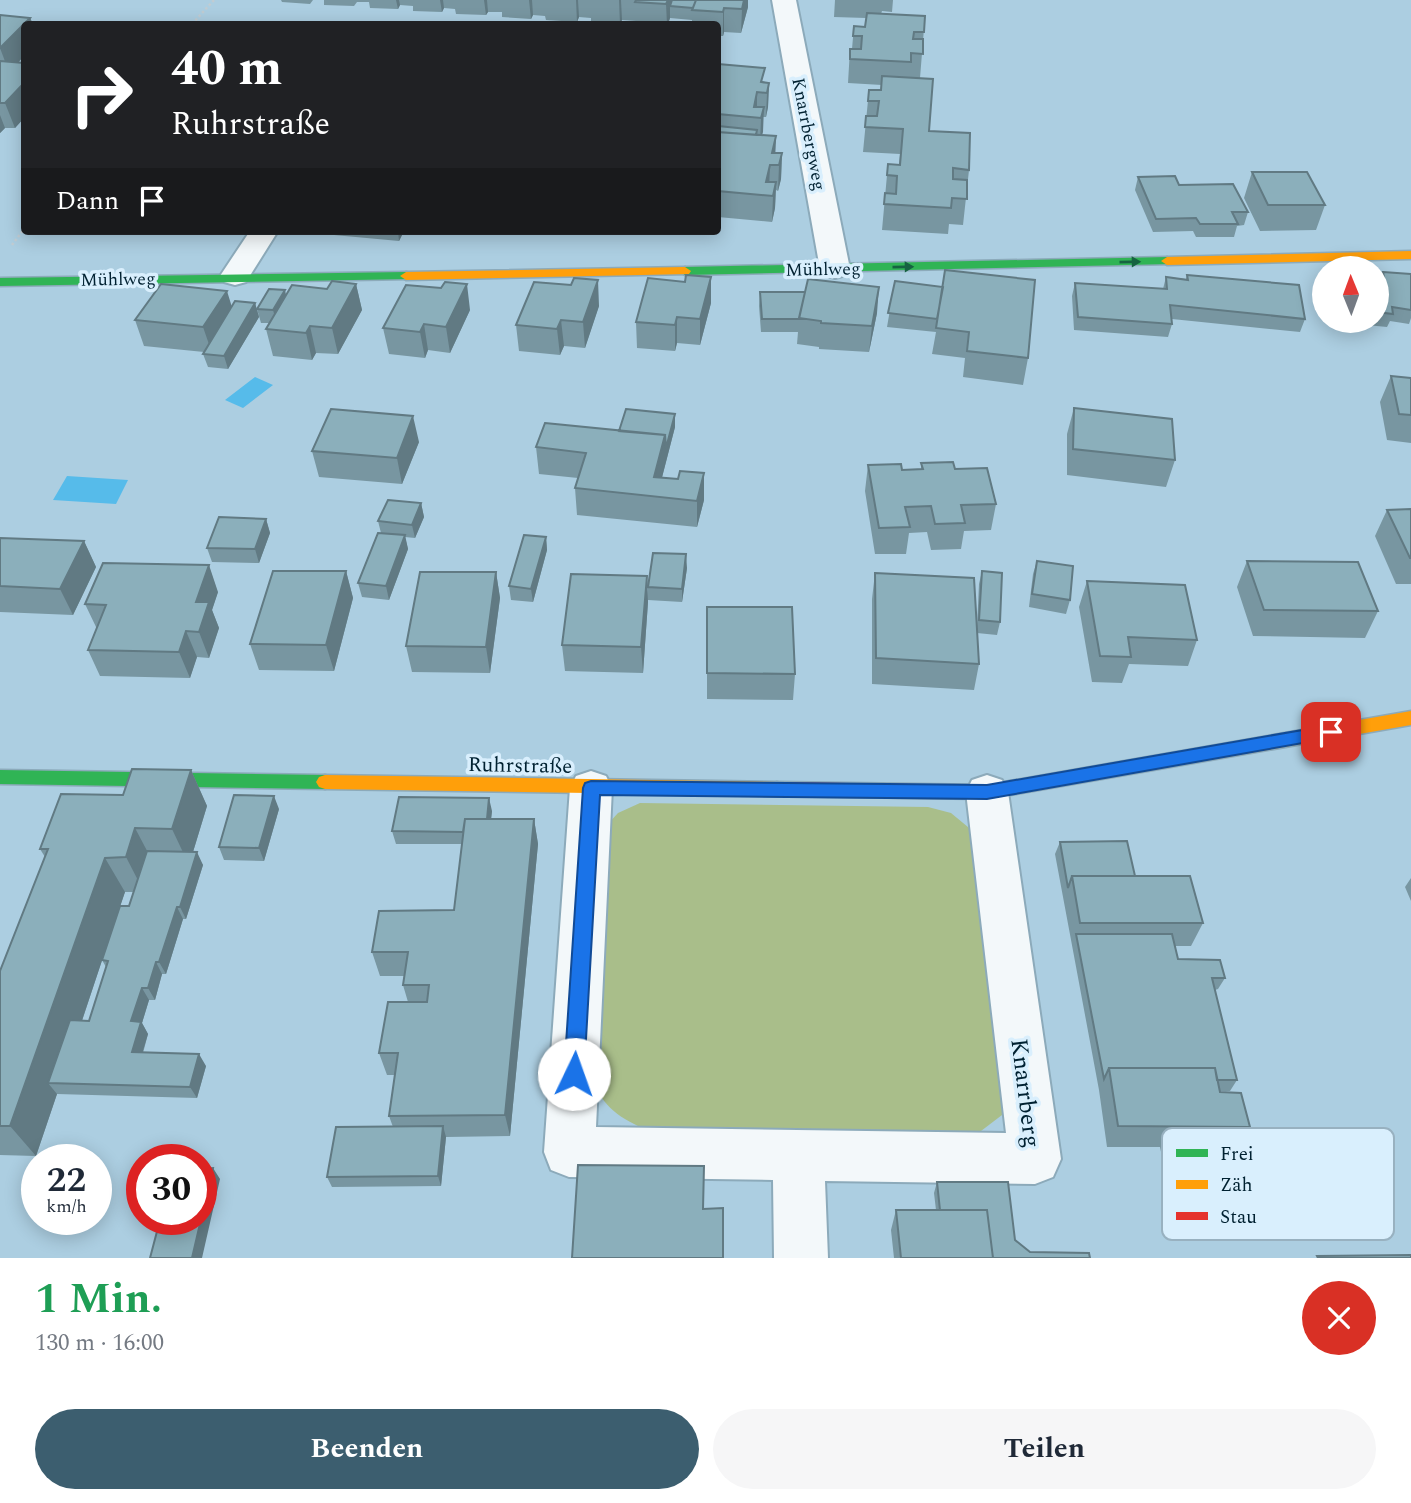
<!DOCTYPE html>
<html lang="de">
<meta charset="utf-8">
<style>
body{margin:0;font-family:Spectral,serif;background:#f6f6f7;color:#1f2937;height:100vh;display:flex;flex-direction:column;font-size:26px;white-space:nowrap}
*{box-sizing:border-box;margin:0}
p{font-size:23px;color:#747a83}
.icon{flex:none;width:38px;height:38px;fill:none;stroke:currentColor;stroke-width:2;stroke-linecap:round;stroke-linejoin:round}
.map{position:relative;height:1258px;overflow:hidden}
.panel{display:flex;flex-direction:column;background:#fff;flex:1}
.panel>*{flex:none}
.guide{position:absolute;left:21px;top:21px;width:700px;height:214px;border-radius:7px;box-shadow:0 4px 18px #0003;background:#202124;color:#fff;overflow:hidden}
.needle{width:46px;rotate:359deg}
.controls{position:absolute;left:1312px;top:256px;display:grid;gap:14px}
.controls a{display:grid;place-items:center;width:77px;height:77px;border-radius:50%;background:#fff;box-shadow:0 4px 18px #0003;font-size:35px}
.speed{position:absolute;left:21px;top:1144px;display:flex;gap:14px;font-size:35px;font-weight:700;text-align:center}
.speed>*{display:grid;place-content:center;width:91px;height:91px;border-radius:50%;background:#fff;box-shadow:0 4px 18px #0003;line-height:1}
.speed small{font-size:18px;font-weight:400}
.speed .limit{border:10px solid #d22;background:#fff;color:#111}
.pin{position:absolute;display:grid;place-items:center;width:60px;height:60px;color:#fff;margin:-30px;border-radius:14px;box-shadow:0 4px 10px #0006}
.me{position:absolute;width:77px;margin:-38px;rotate:3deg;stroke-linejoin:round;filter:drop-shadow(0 0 5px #0008)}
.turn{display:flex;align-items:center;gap:24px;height:147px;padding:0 35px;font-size:32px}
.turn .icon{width:91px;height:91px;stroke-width:2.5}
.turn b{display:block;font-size:49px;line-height:60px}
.then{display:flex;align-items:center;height:66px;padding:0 35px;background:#0003;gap:14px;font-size:26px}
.round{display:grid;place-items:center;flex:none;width:74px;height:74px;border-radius:37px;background:#f6f6f7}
.overview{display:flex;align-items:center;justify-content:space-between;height:119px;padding:0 35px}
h1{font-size:42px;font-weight:700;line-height:52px;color:#1e9e55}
.primary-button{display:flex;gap:14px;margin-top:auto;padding:14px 35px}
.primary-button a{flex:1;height:80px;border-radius:42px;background:#3c5e6f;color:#fff;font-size:28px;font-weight:700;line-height:80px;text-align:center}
.primary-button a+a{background:#f6f6f7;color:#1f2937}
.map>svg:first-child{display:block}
</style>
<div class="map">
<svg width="1411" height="1258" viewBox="0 0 1411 1258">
<rect width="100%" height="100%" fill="#accee1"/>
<path fill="#a9be8a" d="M640,803L928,807L951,813L974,832L1010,1080L1002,1115L981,1131L651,1132C617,1117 606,1109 588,1076L607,825L618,813Z"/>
<path fill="#56bbea" d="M255,377L273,385L243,408L225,400Z
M67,476L128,480L116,504L53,500Z"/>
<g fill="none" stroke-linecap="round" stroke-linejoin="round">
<g stroke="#8caaba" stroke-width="4">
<path id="street" d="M772,0H796L850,269L846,275L835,278L824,275L820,269Z
M250,231H278L246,282L235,285L224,282L220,276Z
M591,771L606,776L612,788L596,1127L1006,1133L966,792L972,780L987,775L1002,780L1008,792L1061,1159L1053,1177L1035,1184L825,1181L828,1258H774L773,1180L569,1177L551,1170L544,1152L570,788L576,776Z"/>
</g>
<g stroke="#8caaba" stroke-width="3">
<path id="fast" d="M1167,257L1173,261L1171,264L685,275L679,271L685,267Z
M406,272L410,273V279L0,286V278Z
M0,770L325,775L331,777L334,782L331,787L325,789L0,784Z"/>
</g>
<g stroke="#8caaba" stroke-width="3">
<path id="slow" d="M1411,251V259L1167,265L1161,261L1167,257Z
M685,267L691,271L689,274L406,280L400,276L406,272Z
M1411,711V725L1010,795L1004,793L1001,788L1004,783L1010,781Z
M325,775L777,782L783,784L786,789L783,794L777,796L325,789L319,787L316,782L319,777Z"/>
</g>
<g stroke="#8caaba" stroke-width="3">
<path id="jam" d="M1010,781L1016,783L1019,788L1016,793L987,799L777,796L771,794L768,789L771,784L777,782L987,785Z"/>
</g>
<path stroke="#c1ccd2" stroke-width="2.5" stroke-dasharray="2.5 2.5" stroke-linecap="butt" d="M192,24L214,0
M12,245L24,229"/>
<use href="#street" fill="#f3f8fa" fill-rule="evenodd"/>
<use href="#fast" fill="#30b455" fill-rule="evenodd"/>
<use href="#slow" fill="#ff9f0a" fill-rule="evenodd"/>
<use href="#jam" fill="#e5322d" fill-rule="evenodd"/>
</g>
<path fill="#7896a1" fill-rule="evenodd" d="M281,0H313L310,4L282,2Z
M313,0H748V7L741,33L724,32L723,36H718V24H692V20L670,18L668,24H636V21L622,20L620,24L591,22V18L579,17L577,22L546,20L545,16L533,15L531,19L502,17V12H488L486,15L456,14L455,9L444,8L442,12L413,11V6L400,5L398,9L370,8L369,2H357L354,6L324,5V0Z
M835,0H893L892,12L882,11L881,14L925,16L920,78L929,131L969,170L963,225L949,224L948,234L882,230L888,164L899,165L900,154L863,152L869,90H881L882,85L848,83L850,49H852L854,26L865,27L866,18L834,17Z
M0,15L30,18L33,24H24V56L19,62L24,63V118L15,128H5L0,133Z
M718,64L765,82L769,83L768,107L766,117H763L762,135L776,136L775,153H782L781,179L778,191L776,190L775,208L772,222L718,217Z
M1252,172L1325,205L1316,230L1260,231L1244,198Z
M1138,177L1179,185L1248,212L1244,225L1237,226L1234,237H1196L1193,231L1153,232L1135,190Z
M333,231H404L399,241L334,235Z
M1383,272L1411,274V318L1409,324L1390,321L1387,327L1346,323L1345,320H1377V278H1381Z
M1187,275L1305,319L1300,332L1172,319V324L1168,337L1074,330L1072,296L1075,283L1163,289L1166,277L1186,279Z
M711,277V303L700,345L677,343L675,351L637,348L636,322L685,282Z
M895,281L1028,358L1023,385L963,377L965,358L932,354L936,332L887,327Z
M356,284L362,310L338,354L316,353L312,360L273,356L266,329L270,323H261L257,309L327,289Z
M571,285L599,306L585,348L564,346L560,355L519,351L516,325Z
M760,292L877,313L869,352L819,349V347L797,344L798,332H761L759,306Z
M255,303L259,317L228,369L208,367L203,354L204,352L144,346L135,320Z
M470,310L450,353L428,350L425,358L389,354L383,328Z
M1391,376L1411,378V443L1387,440L1380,402Z
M1074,408L1175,460L1166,487L1067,475V434Z
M675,414V427L662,477L678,479L704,473V500L697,527L577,515L575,488L578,478L539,474L536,447L619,431Z
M419,442L402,484L319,477L312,451Z
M921,463L955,469L996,504L991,530L964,531L961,549L931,550L927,532L909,533L906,554H875L865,491L868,465L902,470L921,469Z
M421,503L424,517L415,538L405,537L408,549L389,600L362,597L358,583L381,533L378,521Z
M1411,509V584H1396L1375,536L1387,510Z
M266,519L270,533L259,563L212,562L207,548Z
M546,537L547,550L533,602L511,600L509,586Z
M0,538L84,541L96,567L73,615L0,612Z
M1037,561L1070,600L1066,614L1029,607L1033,574Z
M1247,561L1378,611L1365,638L1253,636L1237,587Z
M687,568L682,602L648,600V587Z
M346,571L353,598L334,671L259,670L250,644Z
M982,571L1000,622L997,635L977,633L979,664L974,690L872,684V599L875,573L977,627L979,584Z
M496,572L500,598L490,673L412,672L406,646Z
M647,576L648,602L643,673L565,671L562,645Z
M1087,581L1197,640L1188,666L1129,664L1122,683L1092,682L1079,607Z
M218,592L212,610L219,628L209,658L197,657L190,678L100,676L88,650L97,629L85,604Z
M707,607L795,674L793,700L707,699Z
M191,770L207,806L193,852L203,865L186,919H183L166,974H162L155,1000H149L142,1023L148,1034L143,1053L206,1066L197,1098L57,1094L36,1156L0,1155V971L45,857L40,849L123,795ZM125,892H133L129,906H120ZM102,960L106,967L89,1021H82Z
M279,809L264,861L224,860L219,847Z
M492,811L491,819H534L538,844L510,1136L446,1137L441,1186L332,1187L327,1177L393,1127L389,1116L395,1075H387L379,1053L408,1002L403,985L404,976H380L372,952L454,910L462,844H396L392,831Z
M1060,842L1135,876L1203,923L1191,946H1175L1178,959L1225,978L1218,989L1215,990L1237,1080L1230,1091H1220L1250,1127L1243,1137L1248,1157L1315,1187L1306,1198L1170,1196L1160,1147H1107L1099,1090L1055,854Z
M1411,878V901L1405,887Z
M937,1182L1030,1252L1090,1258H894L891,1230L896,1210H936L934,1193Z"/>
<path fill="#617a83" d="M396,0H399L400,5L398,9Z
M440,0H443L444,8L442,12Z
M484,0H487L488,12L486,15Z
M529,0H532L533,15L531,19Z
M576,0H578L579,17L577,22Z
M619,0H621L622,20L620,24Z
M668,0H676L670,6V18L668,24H667L666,4Z
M744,0H748V7L741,33L742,9Z
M724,8V32L723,36V12Z
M30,18L33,24H24V56L9,72L0,48Z
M24,83V118L15,128L5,103Z
M769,83L768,107L766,117L767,93Z
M757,92V117L754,107Z
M764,107L763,132L760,143L761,118Z
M0,115L5,128L0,133Z
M776,136L775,161L772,153Z
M782,153L781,179L778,191L779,165Z
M770,165L769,190L766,182Z
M776,182L775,208L772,222L773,196Z
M398,231H404L399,241Z
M711,277V303L700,345V319Z
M598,280L599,306L585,348L583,322Z
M356,284L362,310L338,354L332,328Z
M467,284L470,310L450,353L446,327Z
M879,287L877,313L869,352L872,326Z
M285,290L288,304L277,324L273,310Z
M227,291L235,317L212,353L203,327Z
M255,303L259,317L228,369L224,356Z
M677,317V343L675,351V325Z
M561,320L564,346L560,355L557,329Z
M424,324L428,350L425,358L420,332Z
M310,326L316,353L312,360L306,333Z
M675,414V427L657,497L654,477L665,435Z
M413,416L419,442L402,484L397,458Z
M704,473V500L697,527V501Z
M421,503L424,517L415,538L412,525Z
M266,519L270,533L259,563L255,549Z
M405,535L408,549L389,600L386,586Z
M546,537L547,550L533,602L531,589Z
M84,541L96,567L73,615L60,589Z
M686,554L687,568L682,602V589Z
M209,565L218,592L212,610L219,628L209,658L199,632L196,602Z
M346,571L353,598L334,671L326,645Z
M496,572L500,598L490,673L486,647Z
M647,576L648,602L643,673L641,647Z
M186,631L197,657L190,678L179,652Z
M191,770L207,806L189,865L172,829Z
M274,796L279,809L264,861L259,848Z
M489,798L492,811L488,845L485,832Z
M534,819L538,844L510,1136L505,1115Z
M135,828L154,864L144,892L126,857Z
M197,852L203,865L186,919L180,907Z
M105,858L125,892L61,1083H48L57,1094L36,1156L10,1126Z
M177,907L183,919L166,974L159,962Z
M156,962L162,974L155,1000L148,988Z
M142,988L149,1000L142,1023L148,1034L139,1064L132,1052L131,1021Z
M199,1054L206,1066L197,1098L190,1087Z
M443,1126L446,1137L441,1186L438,1176Z
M213,1168L220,1179L202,1258H192Z"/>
<path fill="#8bafbb" stroke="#617a83" stroke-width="2" d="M636,0H668L666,4L635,2Z
M672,0H696L693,8L670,6Z
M696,0H744L742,9L724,8L723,12L692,10Z
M867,13L925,16L924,32H914L913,39H923V54L911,53V62L850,59V49H861L862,36H853L854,26L865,27Z
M0,15L30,18L0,48Z
M0,61L24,63V83L5,103H0Z
M718,64L765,68L761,82L769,83L767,93L757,92L754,107H764L761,118L718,114Z
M882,76L933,79L929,131L970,133L969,170L953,168V179L967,180V199L952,198L951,208L884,204L885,193L896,194L897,176L887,175L888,164L900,165L903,129L865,127L866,116H877L879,101H868L869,90H881Z
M718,126L757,130L756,135L718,132Z
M718,132L776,136L772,153H782L779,165H770L766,182H776L773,196L718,191Z
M1252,172H1307L1325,205H1268Z
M1175,176L1179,185L1233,184L1248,212H1232L1238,224H1200L1196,218L1156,219L1138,177Z
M945,270L1035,280L1028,358L967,351L969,332L936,328Z
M1383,272L1411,274V310L1392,307L1393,314L1377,312V278H1384Z
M686,275L711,277L700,319L677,317L675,325L636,322L648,278L685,282Z
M1187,275L1299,285L1305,319L1170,305L1172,324L1078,317L1075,283L1167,289L1166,277L1188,280Z
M574,278L598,280L583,322L561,320L557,329L516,325L534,282L571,285Z
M808,279L879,287L872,326L821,323V321L799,318Z
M332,281L356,284L332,328L310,326L306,333L266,329L292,285L327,289Z
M895,281L943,287L937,319L888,313Z
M445,282L467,284L446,327L424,324L420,332L383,328L406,285L441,288Z
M161,284L227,291L203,327L135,320Z
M269,289L285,290L273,310L257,309Z
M760,292H805L799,319H762Z
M235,301L255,303L224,356L203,354Z
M1391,376L1411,378V415L1399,414Z
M1074,408L1172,419L1175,460L1073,449Z
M331,409L413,416L397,458L312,451Z
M626,409L675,414L666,448L665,435L619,431Z
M545,423L665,435L654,477L678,479L680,471L704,473L697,501L575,488L586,453L536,447Z
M953,462L955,469L987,468L996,504L961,505L965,523L935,524L931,506L905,507L910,527L879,528L868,465L901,464L902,470L923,469L921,463Z
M388,500L421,503L412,525L378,521Z
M1411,509V558H1410L1387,510Z
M219,517L266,519L255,549L207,548Z
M378,533L405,535L386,586L358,583Z
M524,535L546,537L531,589L509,586Z
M0,538L84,541L60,589L0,586Z
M653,553L686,554L682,589L648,587Z
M1037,561L1073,566L1070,600L1032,594Z
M1247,561L1358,562L1378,611L1264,610Z
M103,563L209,565L196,602H209L199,632L186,631L179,652L88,650L106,605L85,604Z
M273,571H346L326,645L250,644Z
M982,571L1002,573L1000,622L979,620Z
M420,572H496L486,647L406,646Z
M875,573L974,578L979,664L876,658Z
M571,574L647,576L641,647L562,645Z
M1087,581L1185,585L1197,640L1128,637L1131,657L1100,656Z
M707,607H792L795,674L707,673Z
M132,769L191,770L172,829L135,828L126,857L105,858L10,1126H0V971L48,849H40L61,794L123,795Z
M234,795L274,796L259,848L219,847Z
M399,797L489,798L487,819H465L463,832L392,831Z
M465,819H534L505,1115L389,1116L398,1053H379L388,1002H427L429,985H403L408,952H372L379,911L454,910Z
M1127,841L1135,876H1072L1068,888L1060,842Z
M147,851L197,852L180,907H177L159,962H156L148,988H142L131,1021L141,1022L132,1052L199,1054L190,1087L48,1083L70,1020L89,1021L108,961L102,960L120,906H129Z
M1072,876H1190L1203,923H1080Z
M1076,934H1172L1178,959L1220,960L1225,978H1212L1237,1080H1217L1215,1068H1109L1104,1079Z
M1109,1068H1215L1220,1092L1241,1093L1250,1127L1118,1126Z
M443,1126L438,1176L327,1177L336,1127Z
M578,1165L704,1166L703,1209L723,1208V1258H572Z
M213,1168L192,1258H150L160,1220H201V1169Z
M937,1182H1008L1015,1240L1030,1252L1089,1253L1090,1258H993L987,1210H940Z
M896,1210H987L993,1258H901Z
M1411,1255V1258H1318L1317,1256Z"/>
<defs><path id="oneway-solid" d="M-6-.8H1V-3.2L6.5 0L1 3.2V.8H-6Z" transform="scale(1.75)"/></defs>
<g fill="#166341">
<use href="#oneway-solid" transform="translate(1130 262) rotate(-1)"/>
<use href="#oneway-solid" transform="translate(903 267) rotate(-1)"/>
</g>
<path fill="#1a73e8" stroke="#114b97" stroke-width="2" d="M1331,725L1337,727L1340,732L1337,736L1331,738L987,799L600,795L584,1074L581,1080L574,1083L567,1080L564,1074L583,788L585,783L591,781L987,785Z"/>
<g text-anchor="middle" stroke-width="7" stroke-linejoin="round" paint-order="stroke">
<g font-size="18" fill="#002131" stroke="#d9effd">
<text transform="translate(809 134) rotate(79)" y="6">Knarrbergweg</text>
<text transform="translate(823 269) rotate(-1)" y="6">Mühlweg</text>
<text transform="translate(118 279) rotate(-1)" y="6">Mühlweg</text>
</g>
<g font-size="21" fill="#002131" stroke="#d9effd">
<text transform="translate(520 765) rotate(1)" y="7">Ruhrstraße</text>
</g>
<g font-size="24" fill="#002131" stroke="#d9effd">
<text transform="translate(1026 1093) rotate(83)" y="8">Knarrberg</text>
</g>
</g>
<rect x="1162" y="1128" width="232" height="112" rx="10" fill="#d9effd" stroke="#98b1c0" stroke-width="2"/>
<rect x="1176" y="1149" width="32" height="8" fill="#30b455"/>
<rect x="1176" y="1180" width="32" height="9" fill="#ff9f0a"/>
<rect x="1176" y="1212" width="32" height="8" fill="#e5322d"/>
<g font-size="19" fill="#002131">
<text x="1220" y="1160">Frei</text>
<text x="1220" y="1191">Zäh</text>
<text x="1220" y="1223">Stau</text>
</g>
</svg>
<div class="controls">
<a><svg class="needle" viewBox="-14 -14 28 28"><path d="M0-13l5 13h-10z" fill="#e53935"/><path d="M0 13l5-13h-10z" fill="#747a83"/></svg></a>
</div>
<div class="speed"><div>22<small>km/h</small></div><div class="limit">30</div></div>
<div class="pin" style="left:1331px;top:732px;background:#d93025"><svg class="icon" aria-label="arrive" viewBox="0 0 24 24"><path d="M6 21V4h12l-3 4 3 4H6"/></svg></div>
<svg class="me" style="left:574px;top:1074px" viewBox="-20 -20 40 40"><circle r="19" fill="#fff"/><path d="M0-13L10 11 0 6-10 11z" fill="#1a73e8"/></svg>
<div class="guide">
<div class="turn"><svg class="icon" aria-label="right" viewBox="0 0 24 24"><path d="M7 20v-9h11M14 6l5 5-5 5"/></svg><div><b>40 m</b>Ruhrstraße</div></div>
<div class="then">Dann<svg class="icon" aria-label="arrive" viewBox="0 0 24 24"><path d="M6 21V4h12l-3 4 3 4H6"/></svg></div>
</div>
</div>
<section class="panel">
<div class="overview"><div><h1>1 Min.</h1><p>130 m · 16:00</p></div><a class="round" style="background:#d93025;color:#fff"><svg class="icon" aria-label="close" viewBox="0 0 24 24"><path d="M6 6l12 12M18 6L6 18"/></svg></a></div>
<div class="primary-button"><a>Beenden</a><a>Teilen</a></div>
</section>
